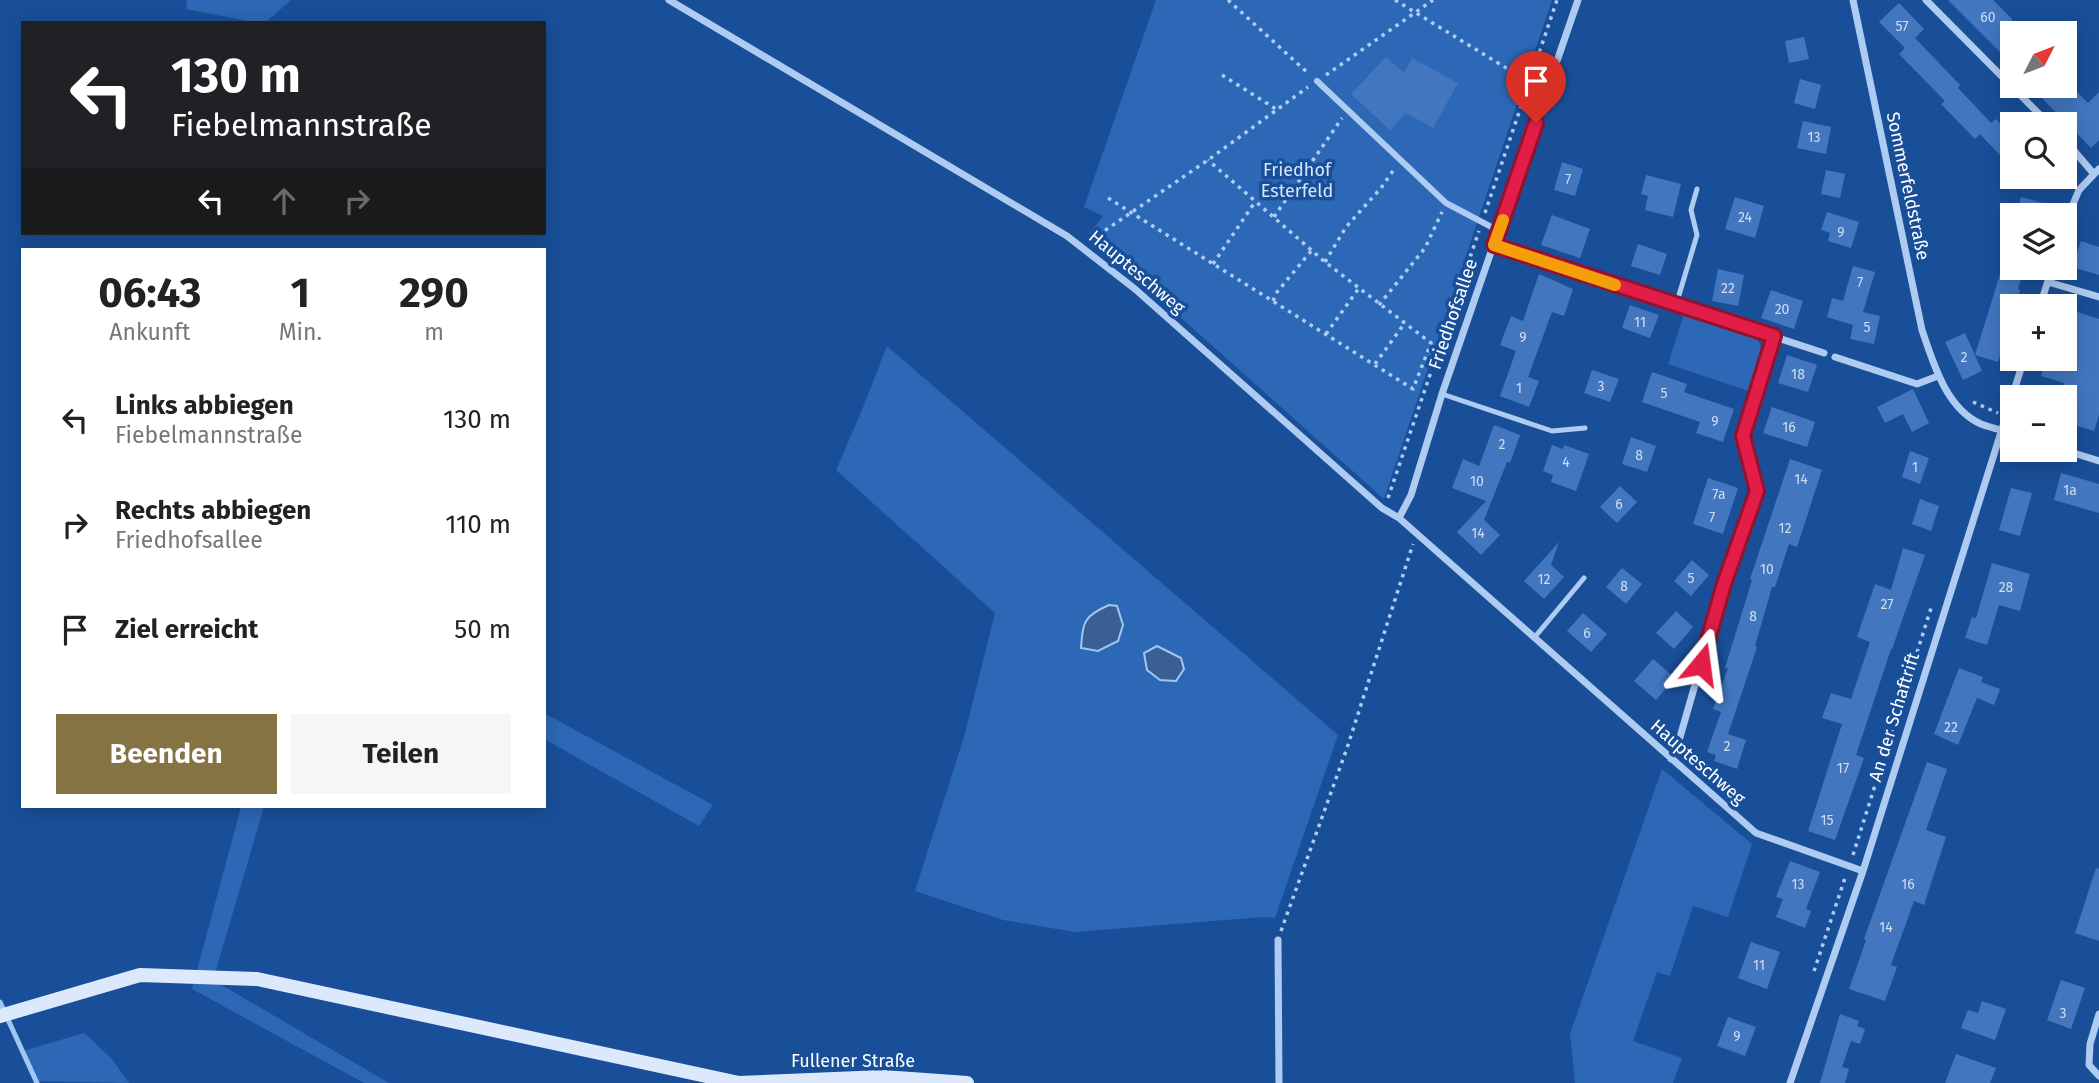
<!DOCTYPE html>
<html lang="de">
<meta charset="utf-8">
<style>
body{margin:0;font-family:"Fira Sans",sans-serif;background:#f6f6f6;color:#222;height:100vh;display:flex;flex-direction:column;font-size:26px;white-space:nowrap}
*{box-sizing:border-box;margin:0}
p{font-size:23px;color:#767676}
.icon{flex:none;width:38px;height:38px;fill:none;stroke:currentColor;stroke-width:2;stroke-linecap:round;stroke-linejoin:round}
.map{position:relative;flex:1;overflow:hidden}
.sheet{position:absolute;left:21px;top:248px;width:525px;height:560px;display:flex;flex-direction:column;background:#fff;border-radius:0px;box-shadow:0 4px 18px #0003}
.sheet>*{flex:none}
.top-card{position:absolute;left:21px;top:21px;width:525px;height:214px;border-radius:0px;box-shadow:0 4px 18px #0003;background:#202124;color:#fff;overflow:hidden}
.needle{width:46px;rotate:48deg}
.tools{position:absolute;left:2000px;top:21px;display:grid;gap:14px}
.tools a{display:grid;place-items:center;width:77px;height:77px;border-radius:0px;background:#fff;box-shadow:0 4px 18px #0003;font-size:35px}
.pin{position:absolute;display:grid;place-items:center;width:60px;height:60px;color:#fff;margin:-72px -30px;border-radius:50% 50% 50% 0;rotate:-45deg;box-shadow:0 0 7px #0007}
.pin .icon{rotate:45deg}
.me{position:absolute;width:77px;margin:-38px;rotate:16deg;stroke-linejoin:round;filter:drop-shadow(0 0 5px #0008)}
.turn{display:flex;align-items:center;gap:24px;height:147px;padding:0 35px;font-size:32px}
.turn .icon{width:91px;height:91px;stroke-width:2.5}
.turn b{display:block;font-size:49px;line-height:60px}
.lanes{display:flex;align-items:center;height:66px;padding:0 35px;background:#0003;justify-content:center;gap:35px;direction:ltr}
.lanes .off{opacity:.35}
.eta{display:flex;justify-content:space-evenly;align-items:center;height:119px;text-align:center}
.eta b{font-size:42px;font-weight:700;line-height:49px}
.primary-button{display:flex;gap:14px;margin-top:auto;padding:14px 35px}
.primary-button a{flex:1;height:80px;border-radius:0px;background:#857344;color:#fff;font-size:28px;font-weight:700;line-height:80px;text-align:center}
.primary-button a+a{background:#f6f6f6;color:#222}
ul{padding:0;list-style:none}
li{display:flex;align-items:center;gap:21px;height:105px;padding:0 35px}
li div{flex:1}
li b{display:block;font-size:26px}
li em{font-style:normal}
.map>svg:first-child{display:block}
</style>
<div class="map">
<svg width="2099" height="1083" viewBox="0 0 2099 1083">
<rect width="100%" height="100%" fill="#194f99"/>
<path fill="#2c68b6" d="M187,0H291L265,23H259L186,9Z
M1156,0H1552L1384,499L1088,235L1103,216L1084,207Z
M1684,314L1757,339L1761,346L1748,391L1668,364Z
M887,346L1338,735L1275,918L1263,917L1075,932L1003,920L915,891L964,737L995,613L836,470L862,410Z
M544,713L713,805L699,826L544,739Z
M1662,769L1752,844L1728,917L1693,906L1670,976L1657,972L1633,1041L1682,1058L1673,1083H1575L1570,1034Z
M241,807H264L213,980L389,1083H364L192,989Z
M84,1033L112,1059L129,1083L35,1081L23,1051Z"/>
<path fill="#395f95" stroke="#a0c6f3" stroke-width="2" d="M1109,605L1117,606L1123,625L1118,641L1098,651L1081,648C1083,621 1084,616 1109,605Z
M1157,646L1181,658L1184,669L1176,681L1160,680L1147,670L1144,653Z"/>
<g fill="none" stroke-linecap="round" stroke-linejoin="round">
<path stroke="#a0c6f3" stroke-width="5" d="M0,1002L37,1083"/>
</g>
<path fill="#4277c0" d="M1948,0H1993L2012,19V22L2023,33H2012V64Z
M1899,3L1924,29L1915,38L1960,85L1958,88L1991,123L1996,119L2012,137V168L1980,134L1975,139L1941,104L1945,101L1899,54L1905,48L1879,22Z
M1804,37L1809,59L1789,63L1785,41Z
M1386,57L1404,73L1412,58L1458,83L1433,128L1406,113L1390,130L1351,94Z
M1800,79L1821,85L1815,109L1794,103Z
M2030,86H2071L2088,103L2099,92V140L2091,148Z
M1803,121L1831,127L1826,154L1797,148Z
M1562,162L1583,169L1575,196L1554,190Z
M1826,170L1845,174L1840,198L1821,194Z
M1646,175L1681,184L1673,217L1645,210L1648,196L1641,194Z
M1735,197L1764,206L1755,238L1725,229Z
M2021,197L2043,203L2039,215H2016Z
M1827,212L1859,222L1851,248L1828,241L1830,233L1821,230Z
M1552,215L1590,229L1580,258L1541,245Z
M2081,241L2099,247V275L2072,267Z
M1638,244L1667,254L1660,275L1631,266Z
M1853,266L1875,272L1863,312L1880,316L1874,344L1850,339L1853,325L1827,317L1832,298L1843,301Z
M2002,268H2024L2018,289L2020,290L2015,306H2012V316L1998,362L1975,355Z
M1718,269L1744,275L1738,306L1712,301Z
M1539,274L1573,289L1564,316L1552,312L1528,377L1539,381L1529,407L1500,396L1516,351L1500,345L1511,316L1523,321Z
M1771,290L1803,301L1794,329L1761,318Z
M1630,305L1659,315L1650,338L1622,328Z
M2065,308L2099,319V415L2094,431L2065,422V397H2059L2064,383L2041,376L2046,359H2065Z
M1965,333L1982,371L1963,380L1945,342Z
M1787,355L1817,365L1808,392L1778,383Z
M1592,370L1619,379L1610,402L1584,393Z
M1652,372L1687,384L1684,392L1734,409L1723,442L1696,433L1700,422L1642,402Z
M1913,389L1929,423L1912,432L1903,414L1885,423L1877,407Z
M1772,407L1815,422L1807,447L1763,433Z
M1494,425L1520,435L1510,463L1507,462L1484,520L1500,535L1481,555L1457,532L1486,501L1452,488L1463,459L1479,466Z
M1631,437L1656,446L1647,472L1622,464Z
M1552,445L1563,449L1564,445L1589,454L1576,491L1551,482L1553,475L1543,471Z
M1910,451L1929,458L1920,484L1902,477Z
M1790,459L1822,470L1797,547L1789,544L1775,587H1772L1755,646L1757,647L1728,734L1746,740L1737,769L1714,761L1716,755L1707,752L1721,712L1713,709L1728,668H1725L1752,580L1750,579Z
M2061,473L2099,484V513L2054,500Z
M1708,478L1738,488L1723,534L1693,524Z
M1620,486L1637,502L1617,523L1600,507Z
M2011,488L2032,493L2020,536L1999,530Z
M1920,499L1939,506L1931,531L1912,524Z
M1559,542L1551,565L1564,577L1544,599L1524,581Z
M1903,548L1925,555L1892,649H1891L1856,755L1864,758L1835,840L1808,831L1842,724L1822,718L1831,693L1851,699L1870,642L1857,637L1875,584L1891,590Z
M1692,560L1709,575L1691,596L1674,581Z
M1992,563L2030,574L2020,611L1999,605L1987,645L1965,638L1972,617L1976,618Z
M1622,568L1642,584L1626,604L1606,587Z
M1676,611L1693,627L1674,649L1656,633Z
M1583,613L1607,634L1591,652L1567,631Z
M1653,659L1675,678L1656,700L1634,681Z
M1959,668L1983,677L1981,682L2000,689L1994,705L1977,698L1958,745L1934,734Z
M1927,762L1947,769L1926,830L1946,837L1924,905L1914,901L1891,965L1897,967L1885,1001L1849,989L1866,940L1864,939Z
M1790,861L1820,872L1806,909L1811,911L1805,928L1776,917L1783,899L1776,897Z
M2096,868L2099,869V941L2075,933Z
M1751,942L1780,952L1767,989L1738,978Z
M2061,980L2085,988L2071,1029L2047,1020Z
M1982,1001L2006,1009L1995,1040L1961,1028L1968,1010L1978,1013Z
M1840,1014L1859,1021L1857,1026L1865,1029L1860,1044L1851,1041L1842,1067L1849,1069L1845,1083H1820Z
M1728,1017L1756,1027L1745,1056L1717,1046Z
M1956,1054L1996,1068L1990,1083H1945Z"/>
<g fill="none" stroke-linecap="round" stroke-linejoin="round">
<path stroke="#aecbf1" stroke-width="3.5" stroke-dasharray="3.5 5" stroke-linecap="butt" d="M1228,0L1309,74
M1395,0L1516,74
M1222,75L1276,109
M1326,75L1433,0
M1108,198L1413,389L1431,343L1325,262L1208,160
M1485,213L1557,0
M1274,217L1342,118
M1091,240L1208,160L1308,87
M1325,262L1346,227L1381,188L1395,168
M1213,264L1255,202
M1273,301L1277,292L1312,250
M1379,305L1425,248L1442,212
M1326,334L1359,288
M1375,364L1404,324
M1973,402L1998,413
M1388,498L1479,231
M1853,855L1932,605
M1281,931L1347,748L1413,544
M1814,971L1846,875"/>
<path stroke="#aecbf1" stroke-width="5" d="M1676,305L1697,235L1691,210L1697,189
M1442,394L1552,431L1585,428
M1534,638L1584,578"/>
<path stroke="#aecbf1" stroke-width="6" d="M1317,81L1446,203L1499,231"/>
<path stroke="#aecbf1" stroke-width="7" d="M669,0L1067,236L1135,289L1382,508L1399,518L1756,833L1863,871
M1853,0L1922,330C1933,362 1946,409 1981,424C1991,428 2002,430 2012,433
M1926,0L2049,124
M2065,140L2093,173
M2065,223L2079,190L2099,169
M1494,245L1824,353
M2048,282L2099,297
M2040,306L2052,268
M1835,357L1917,384L1938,376
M2064,450L2099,461
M1399,518L1411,495L1442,394L1578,0
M1671,759L1678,744L1724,584L1757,491L1743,436L1774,336
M1278,940L1279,1083
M2099,1014L2090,1044L2089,1065L2099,1076
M1790,1083L1863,871L2024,359"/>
<path stroke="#dce9fc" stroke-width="14" d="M0,1016L140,975L257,979L739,1083L883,1077L967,1083"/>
</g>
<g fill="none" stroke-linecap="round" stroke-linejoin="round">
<g stroke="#92132f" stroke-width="18">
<path id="route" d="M1536,123L1494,245L1774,336L1743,436L1757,491L1724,584L1701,664"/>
</g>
<use href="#route" stroke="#e11d48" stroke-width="12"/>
<path stroke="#f59e0b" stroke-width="12" d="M1503,220L1494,245L1615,285"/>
</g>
<g text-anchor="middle" stroke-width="7" stroke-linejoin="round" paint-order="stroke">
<g font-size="14" fill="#d0ddef">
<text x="1988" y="22">60</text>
<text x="1902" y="31">57</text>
<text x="1814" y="142">13</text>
<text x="1568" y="184">7</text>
<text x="1745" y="222">24</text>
<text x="1841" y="237">9</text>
<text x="1860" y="287">7</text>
<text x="1728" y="293">22</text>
<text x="1782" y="314">20</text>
<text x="1640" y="327">11</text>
<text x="1867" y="332">5</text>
<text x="1523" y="342">9</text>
<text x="1964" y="362">2</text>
<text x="1798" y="379">18</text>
<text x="1601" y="391">3</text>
<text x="1519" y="393">1</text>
<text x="1664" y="398">5</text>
<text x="1715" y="426">9</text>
<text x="1789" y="432">16</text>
<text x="1502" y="449">2</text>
<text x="1639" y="460">8</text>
<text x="1566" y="467">4</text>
<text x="1915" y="472">1</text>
<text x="1801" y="484">14</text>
<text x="1477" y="486">10</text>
<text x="2070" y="495">1a</text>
<text x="1719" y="499">7a</text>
<text x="1619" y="509">6</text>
<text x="1712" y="522">7</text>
<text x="1785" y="533">12</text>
<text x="1478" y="538">14</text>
<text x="1767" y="574">10</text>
<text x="1691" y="583">5</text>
<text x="1544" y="584">12</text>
<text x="1624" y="591">8</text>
<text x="2006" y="592">28</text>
<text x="1887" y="609">27</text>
<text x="1753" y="621">8</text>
<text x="1587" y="638">6</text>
<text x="1951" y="732">22</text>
<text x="1727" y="751">2</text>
<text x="1843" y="773">17</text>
<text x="1827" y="825">15</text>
<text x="1798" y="889">13</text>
<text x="1908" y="889">16</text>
<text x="1886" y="932">14</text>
<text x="1759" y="970">11</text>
<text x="2063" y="1018">3</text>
<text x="1737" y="1041">9</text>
</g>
<g font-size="18" fill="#d5e6fc" stroke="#194f99">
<text x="1297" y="176">Friedhof<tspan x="1297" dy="21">Esterfeld</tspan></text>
</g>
<g font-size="18" fill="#fff" stroke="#194f99">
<text transform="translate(1908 186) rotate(78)" y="6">Sommerfeldstraße</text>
<text transform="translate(1137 272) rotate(40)" y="6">Haupteschweg</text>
<text transform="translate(1453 314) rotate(-71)" y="6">Friedhofsallee</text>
<text transform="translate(1894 717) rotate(-73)" y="6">An der Schaftrift</text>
<text transform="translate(1698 762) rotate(41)" y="6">Haupteschweg</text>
<text x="853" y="1067">Fullener Straße</text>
</g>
</g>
</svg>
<div class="tools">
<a><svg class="needle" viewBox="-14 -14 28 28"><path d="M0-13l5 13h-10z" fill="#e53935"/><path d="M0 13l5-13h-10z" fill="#767676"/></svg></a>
<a><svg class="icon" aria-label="search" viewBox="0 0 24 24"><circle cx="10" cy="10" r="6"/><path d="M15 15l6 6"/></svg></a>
<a><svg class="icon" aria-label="layers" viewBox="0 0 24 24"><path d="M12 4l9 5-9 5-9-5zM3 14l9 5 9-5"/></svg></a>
<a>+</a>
<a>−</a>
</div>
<div class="pin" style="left:1536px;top:123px;background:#d93025"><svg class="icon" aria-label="arrive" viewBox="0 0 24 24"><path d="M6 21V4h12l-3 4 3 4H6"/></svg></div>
<svg class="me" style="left:1701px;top:664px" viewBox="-20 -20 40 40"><path d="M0-17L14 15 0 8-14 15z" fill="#e11d48" stroke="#fff" stroke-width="4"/></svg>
<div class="top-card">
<div class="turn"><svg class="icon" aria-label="left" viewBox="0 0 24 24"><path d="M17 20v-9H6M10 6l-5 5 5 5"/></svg><div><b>130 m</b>Fiebelmannstraße</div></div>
<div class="lanes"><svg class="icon" aria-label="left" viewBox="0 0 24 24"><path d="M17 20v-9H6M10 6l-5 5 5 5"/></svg><svg class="icon off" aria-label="ahead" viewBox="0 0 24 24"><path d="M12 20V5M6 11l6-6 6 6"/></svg><svg class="icon off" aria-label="right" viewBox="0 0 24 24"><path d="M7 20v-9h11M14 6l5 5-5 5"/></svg></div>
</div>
<section class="sheet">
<div class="eta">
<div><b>06:43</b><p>Ankunft</p></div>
<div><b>1</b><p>Min.</p></div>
<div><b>290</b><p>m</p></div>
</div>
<ul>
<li><svg class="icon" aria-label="left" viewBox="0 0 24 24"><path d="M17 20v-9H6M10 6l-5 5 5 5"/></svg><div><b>Links abbiegen</b><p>Fiebelmannstraße</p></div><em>130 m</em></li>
<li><svg class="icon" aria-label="right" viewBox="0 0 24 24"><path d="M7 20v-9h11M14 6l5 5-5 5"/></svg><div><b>Rechts abbiegen</b><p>Friedhofsallee</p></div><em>110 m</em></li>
<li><svg class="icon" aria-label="arrive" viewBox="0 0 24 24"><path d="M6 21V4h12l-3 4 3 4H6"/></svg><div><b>Ziel erreicht</b></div><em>50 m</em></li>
</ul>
<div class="primary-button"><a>Beenden</a><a>Teilen</a></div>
</section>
</div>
